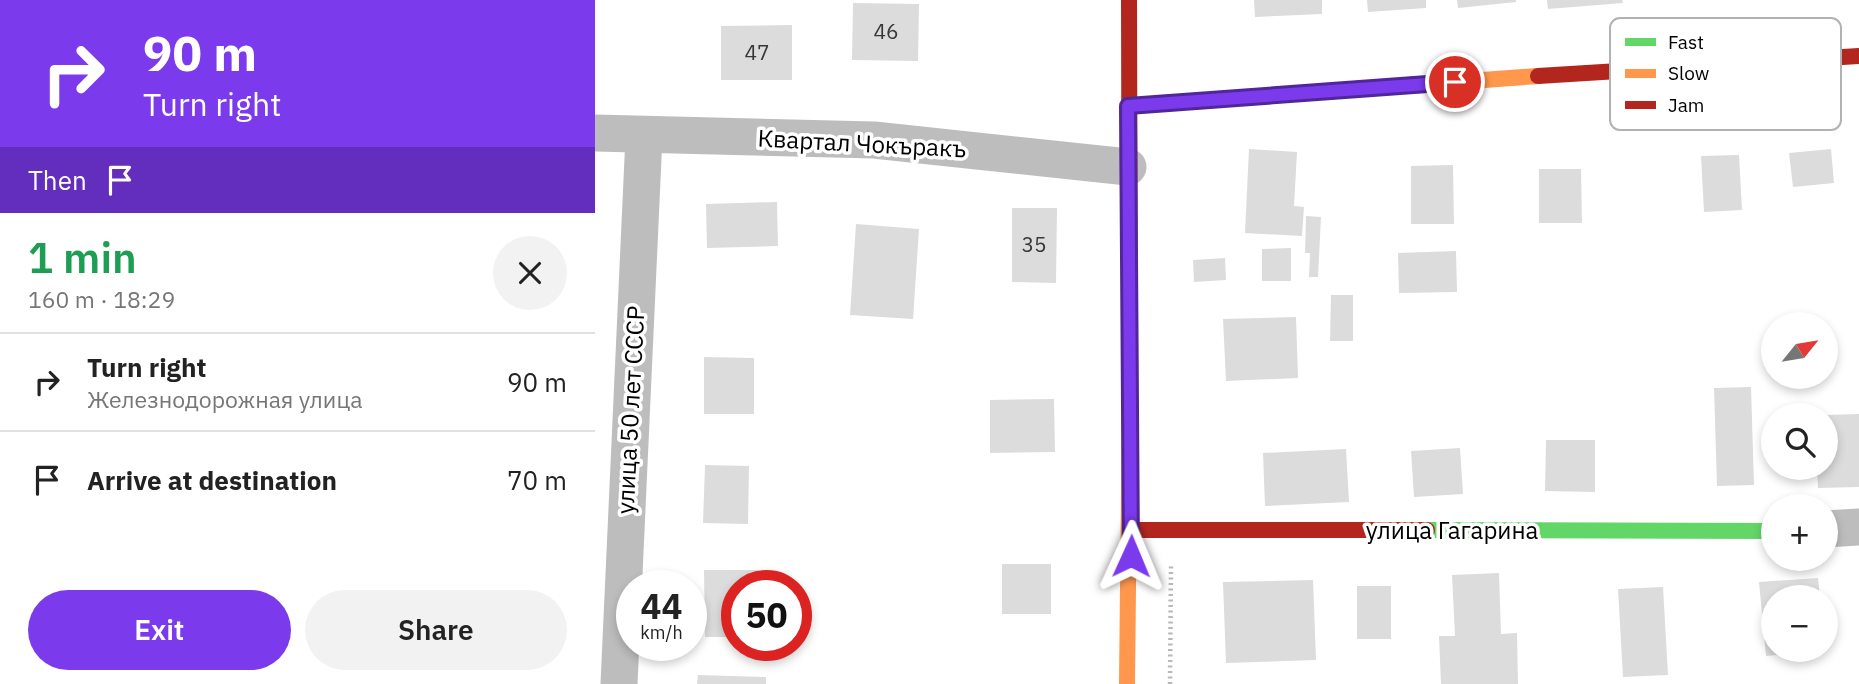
<!DOCTYPE html>
<meta charset="utf-8">
<style>
body{margin:0;font-family:"IBM Plex Sans",sans-serif;background:#f2f2f2;color:#222;height:100vh;display:flex;flex-direction:column;font-size:26px;white-space:nowrap}
*{box-sizing:border-box;margin:0}
p{font-size:23px;color:#767676}
.icon{flex:none;width:38px;height:38px;fill:none;stroke:currentColor;stroke-width:2;stroke-linecap:round;stroke-linejoin:round}
.map{position:relative;flex:1;overflow:hidden}
.sheet{display:flex;flex-direction:column;background:#fff;width:595px}
.sheet>*{flex:none}
.hud{background:#7c3aed;color:#fff;overflow:hidden}
.needle{width:46px;rotate:60deg}
.fabs{position:absolute;left:1166px;top:312px;display:grid;gap:14px}
.fabs a{display:grid;place-items:center;width:77px;height:77px;border-radius:50%;background:#fff;box-shadow:0 4px 10px #0003;font-size:35px}
.speed{position:absolute;left:21px;top:570px;display:flex;gap:14px;font-size:35px;font-weight:700;text-align:center}
.speed>*{display:grid;place-content:center;width:91px;height:91px;border-radius:50%;background:#fff;box-shadow:0 4px 10px #0003;line-height:1}
.speed small{font-size:18px;font-weight:400}
.speed .limit{border:10px solid #d22;background:#fff;color:#111}
.pin{position:absolute;display:grid;place-items:center;width:60px;height:60px;color:#fff;margin:-30px;border:4px solid #fff;border-radius:50%;box-shadow:0 2px 7px #0007}
.me{position:absolute;width:77px;margin:-38px;rotate:1deg;stroke-linejoin:round;filter:drop-shadow(0 0 5px #0008)}
.turn{display:flex;align-items:center;gap:24px;height:147px;padding:0 28px;font-size:32px}
.turn .icon{width:91px;height:91px;stroke-width:2.5}
.turn b{display:block;font-size:49px;line-height:60px}
.then{display:flex;align-items:center;height:66px;padding:0 28px;background:#0003;gap:14px;font-size:26px}
.round{display:grid;place-items:center;flex:none;width:74px;height:74px;border-radius:37px;background:#f2f2f2}
.head{display:flex;align-items:center;justify-content:space-between;height:119px;padding:0 28px}
h1{font-size:42px;font-weight:600;line-height:52px;color:#1e9e55}
.primary-button{display:flex;gap:14px;margin-top:auto;padding:14px 28px}
.primary-button a{flex:1;height:80px;border-radius:42px;background:#7c3aed;color:#fff;font-size:28px;font-weight:600;line-height:80px;text-align:center}
.primary-button a+a{background:#f2f2f2;color:#222}
ul{padding:0;list-style:none}
li{display:flex;align-items:center;gap:21px;height:98px;padding:0 28px;border-top:2px solid #e0e0e0}
li div{flex:1}
li b{display:block;font-size:26px}
li em{font-style:normal}
main{display:flex;flex:1;min-height:0}
.map>svg:first-child{display:block}
</style>
<main>
<section class="sheet">
<div class="hud">
<div class="turn"><svg class="icon" aria-label="right" viewBox="0 0 24 24"><path d="M7 20v-9h11M14 6l5 5-5 5"/></svg><div><b>90 m</b>Turn right</div></div>
<div class="then">Then<svg class="icon" aria-label="arrive" viewBox="0 0 24 24"><path d="M6 21V4h12l-3 4 3 4H6"/></svg></div>
</div>
<div class="head"><div><h1>1 min</h1><p>160 m · 18:29</p></div><a class="round"><svg class="icon" aria-label="close" viewBox="0 0 24 24"><path d="M6 6l12 12M18 6L6 18"/></svg></a></div>
<ul>
<li><svg class="icon" aria-label="right" viewBox="0 0 24 24"><path d="M7 20v-9h11M14 6l5 5-5 5"/></svg><div><b>Turn right</b><p>Железнодорожная улица</p></div><em>90 m</em></li>
<li><svg class="icon" aria-label="arrive" viewBox="0 0 24 24"><path d="M6 21V4h12l-3 4 3 4H6"/></svg><div><b>Arrive at destination</b></div><em>70 m</em></li>
</ul>
<div class="primary-button"><a>Exit</a><a>Share</a></div>
</section>
<div class="map">
<svg width="1264" height="684" viewBox="0 0 1264 684">
<rect width="100%" height="100%" fill="#fff"/>
<path fill="#dcdcdc" d="M659,0H727V14L660,17Z
M772,0H831V8L773,12Z
M862,0H921V2L863,8Z
M952,0H1027L1028,3L953,9Z
M258,3L324,4L323,61L257,60Z
M197,25V80H126V26Z
M654,149L702,152L699,206L709,207L707,236L650,233Z
M1236,149L1239,183L1198,187L1194,153Z
M1144,155L1147,210L1109,212L1106,156Z
M858,165L859,224H816V166Z
M944,169H986L987,223H944Z
M182,202L183,246L112,248L111,204Z
M417,208H462L461,283L417,282Z
M711,216L726,217L723,277H714L715,253H710Z
M261,224L324,229L318,319L255,315Z
M696,248V281H667V249Z
M861,251L862,292L804,293L803,253Z
M630,258L631,280L599,282L598,260Z
M736,295H758V341H735Z
M701,317L703,378L631,381L628,319Z
M109,357L159,358V414H109Z
M1156,387L1159,485L1122,486L1119,388Z
M459,399L460,452L395,453V400Z
M1264,414V487L1223,488L1222,467H1230V415Z
M951,440H1000V492L950,491Z
M865,448L868,494L819,497L816,451Z
M751,449L754,502L670,506L668,453Z
M110,465L154,466L153,524L108,523Z
M407,564H456V614H407Z
M109,570H164V586H142V637H110Z
M904,573L906,634L922,633L923,684H846L844,636H860L857,575Z
M1223,578L1225,597H1178V649L1233,651L1171,656L1164,582Z
M718,580L721,660L631,663L628,582Z
M762,586H796V639H762Z
M1068,587L1073,675L1028,677L1023,589Z
M103,675L171,677V684H102Z"/>
<g fill="none" stroke-linecap="round" stroke-linejoin="round">
<path stroke="#b8b8b8" stroke-width="4.5" stroke-dasharray="2 3.5" stroke-linecap="butt" d="M575,684L576,566"/>
<path stroke="#bdbdbd" stroke-width="37" d="M0,133L279,140L533,167
M1230,529L1264,527
M24,684L49,136"/>
<path stroke="#63d668" stroke-width="16" d="M832,530L1178,531"/>
<path stroke="#ff974d" stroke-width="16" d="M533,106L943,76
M532,684L535,396"/>
<path stroke="#b3261e" stroke-width="16" d="M534,0L535,396
M943,76L1264,56
M536,530H832"/>
</g>
<g fill="none" stroke-linecap="round" stroke-linejoin="round">
<g stroke="#51269a" stroke-width="18">
<path id="route" d="M536,556L533,106L860,82"/>
</g>
<use href="#route" stroke="#7c3aed" stroke-width="12"/>
</g>
<g text-anchor="middle" stroke-width="7" stroke-linejoin="round" paint-order="stroke">
<g font-size="21" fill="#373737">
<text x="291" y="39">46</text>
<text x="162" y="60">47</text>
<text x="439" y="252">35</text>
</g>
<g font-size="24" fill="#000" stroke="#fff">
<text transform="translate(267 144) rotate(3)" y="8">Квартал Чокъракъ</text>
<text transform="translate(36 410) rotate(-87)" y="8">улица 50 лет СССР</text>
<text x="857" y="539">улица Гагарина</text>
</g>
</g>
<rect x="1015" y="18" width="231" height="112" rx="10" fill="#fff" stroke="#b2b2b2" stroke-width="2"/>
<rect x="1030" y="38" width="31" height="8" fill="#63d668"/>
<rect x="1030" y="69" width="31" height="9" fill="#ff974d"/>
<rect x="1030" y="101" width="31" height="8" fill="#b3261e"/>
<g font-size="19" fill="#000">
<text x="1073" y="49">Fast</text>
<text x="1073" y="80">Slow</text>
<text x="1073" y="112">Jam</text>
</g>
</svg>
<div class="fabs">
<a><svg class="needle" viewBox="-14 -14 28 28"><path d="M0-13l5 13h-10z" fill="#e53935"/><path d="M0 13l5-13h-10z" fill="#767676"/></svg></a>
<a><svg class="icon" aria-label="search" viewBox="0 0 24 24"><circle cx="10" cy="10" r="6"/><path d="M15 15l6 6"/></svg></a>
<a>+</a>
<a>−</a>
</div>
<div class="speed"><div>44<small>km/h</small></div><div class="limit">50</div></div>
<div class="pin" style="left:860px;top:82px;background:#d93025"><svg class="icon" aria-label="arrive" viewBox="0 0 24 24"><path d="M6 21V4h12l-3 4 3 4H6"/></svg></div>
<svg class="me" style="left:536px;top:556px" viewBox="-20 -20 40 40"><path d="M0-17L14 15 0 8-14 15z" fill="#7c3aed" stroke="#fff" stroke-width="4"/></svg>
</div>
</main>
